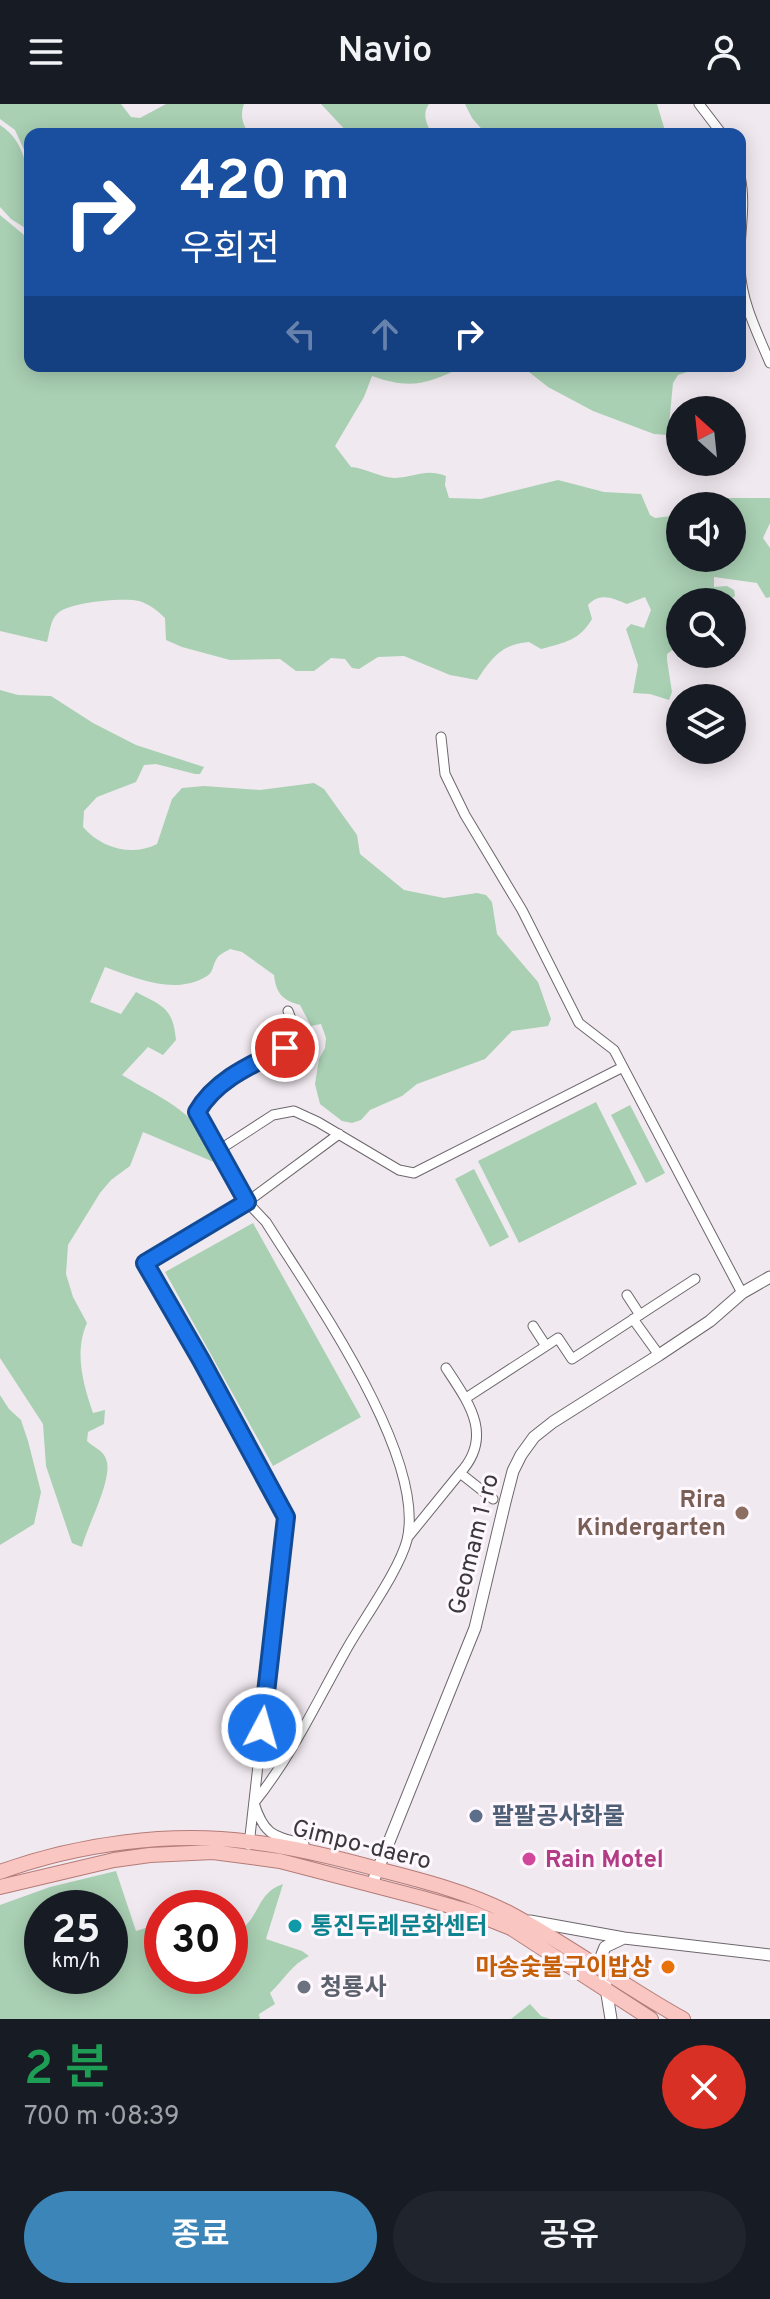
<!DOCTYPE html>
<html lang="ko">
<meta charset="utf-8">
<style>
body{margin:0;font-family:Overpass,"Noto Sans KR",sans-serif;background:#20242c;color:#f1f3f6;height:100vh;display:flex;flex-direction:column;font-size:30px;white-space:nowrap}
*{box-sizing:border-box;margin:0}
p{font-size:26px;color:#9ea1a6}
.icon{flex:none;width:44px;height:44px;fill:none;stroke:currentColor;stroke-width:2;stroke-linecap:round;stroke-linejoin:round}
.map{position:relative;height:1915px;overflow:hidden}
.sheet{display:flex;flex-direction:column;background:#171b24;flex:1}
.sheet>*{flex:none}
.banner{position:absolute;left:24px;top:24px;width:722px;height:244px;border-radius:16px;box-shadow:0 4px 20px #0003;background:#1a4fa0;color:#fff;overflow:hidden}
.needle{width:52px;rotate:333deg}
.tools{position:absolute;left:666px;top:292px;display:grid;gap:16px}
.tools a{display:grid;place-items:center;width:80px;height:80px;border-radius:50%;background:#171b24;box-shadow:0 4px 20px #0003;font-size:40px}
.speed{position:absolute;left:24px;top:1786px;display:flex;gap:16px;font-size:40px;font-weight:700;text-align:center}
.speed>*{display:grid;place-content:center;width:104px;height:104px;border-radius:50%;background:#171b24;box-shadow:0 4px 20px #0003;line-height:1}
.speed small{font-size:20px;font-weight:400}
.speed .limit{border:12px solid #d22;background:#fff;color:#111}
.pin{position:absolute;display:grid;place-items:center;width:68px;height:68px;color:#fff;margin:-34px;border:4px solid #fff;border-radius:50%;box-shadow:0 2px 8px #0007}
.me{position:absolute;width:88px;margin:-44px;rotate:6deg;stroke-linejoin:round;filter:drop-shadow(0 0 6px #0008)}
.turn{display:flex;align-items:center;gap:28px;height:168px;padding:0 24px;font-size:36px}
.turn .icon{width:104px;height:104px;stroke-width:2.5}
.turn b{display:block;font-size:56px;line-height:68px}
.lanes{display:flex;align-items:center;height:76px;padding:0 24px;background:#0003;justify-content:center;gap:40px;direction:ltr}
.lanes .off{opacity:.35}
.round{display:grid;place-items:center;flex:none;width:84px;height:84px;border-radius:42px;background:#20242c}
.head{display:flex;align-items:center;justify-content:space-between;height:136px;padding:0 24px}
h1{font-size:48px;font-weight:600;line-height:60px;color:#1e9e55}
.button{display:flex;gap:16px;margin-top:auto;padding:16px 24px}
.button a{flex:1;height:92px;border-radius:48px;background:#3c85b9;color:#fff;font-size:32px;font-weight:600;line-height:92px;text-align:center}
.button a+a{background:#20242c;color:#f1f3f6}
header{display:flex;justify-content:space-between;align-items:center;height:104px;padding:0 24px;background:#171b24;font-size:36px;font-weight:600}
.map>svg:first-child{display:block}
</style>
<header><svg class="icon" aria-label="menu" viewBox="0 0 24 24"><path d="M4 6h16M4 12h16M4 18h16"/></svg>Navio<svg class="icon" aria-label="person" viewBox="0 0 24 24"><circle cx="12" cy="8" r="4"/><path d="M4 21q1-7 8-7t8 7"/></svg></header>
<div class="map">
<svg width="770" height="1915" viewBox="0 0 770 1915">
<rect width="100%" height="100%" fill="#f1e9f0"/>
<path fill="#a9d0b3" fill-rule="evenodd" d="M0,0H121L131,13L140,14L166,0H244C240,10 242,23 251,30H30V59L15,26L0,15Z
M321,0H429C422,10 426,19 432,30H349Z
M465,0H657L666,30H486L472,14Z
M0,21C34,42 30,93 30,127L11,115L0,103Z
M0,111L30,136V262H464C428,280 411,286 372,272L364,293L335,342L351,363C366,364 381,374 395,374C415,373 426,364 446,372L445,381L449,394L481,395L558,376L604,388L641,390L650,411L655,414L680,411V454H732V402H708L716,394H770V419L763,434L770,444V493L766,494L757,479L714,473V483L727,482L734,486L735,492L726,498H680V540L667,550V556L672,588L669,596L650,590L633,589L638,561L626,525L631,520L644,524L651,506L645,493L627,500C612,494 600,488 588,501L592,515C580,536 564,539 541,545L529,538C501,540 491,555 477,576L450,571L404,552L378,553L359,565L352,564L345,555L331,554L314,567H296L280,555L230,556L182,543L166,536L165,514C158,507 149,500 139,497C124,493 69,498 58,509C50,516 50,528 47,538L0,527Z
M484,262H691L690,267L678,271L673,279L668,331L654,330L593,307L548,283L529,268Z
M0,586L18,591L51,592L93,619L136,641L204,663L200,670H195L156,660L144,661L136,678L97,693L84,707L83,723C101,744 132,753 157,740L172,695L182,684L204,682L260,686L314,679L324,685L357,731L360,750L404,786L444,794L477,789L486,791L492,798L497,830L538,878L551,915L548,922L512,927L485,955L417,980L402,992L370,1006L361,1016L352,1019L342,1017L320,1000L315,980L319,955L325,944L326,934L321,920L311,922L300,901C282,896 276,889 274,871L242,848L230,845C225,848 218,851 216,856C212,863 214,867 207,872C175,892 136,874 105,863L90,898L121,910L136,888C163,902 173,904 176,936L163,951L148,943L122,971C167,998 199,1007 216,1059L143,1028L130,1062L111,1076L100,1089L68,1141L66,1170L73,1193L87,1219C74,1248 83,1280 93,1309L105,1306L104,1320L88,1328L87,1337C93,1343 104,1347 106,1355C114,1374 87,1422 82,1443L72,1439L46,1362L43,1320L0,1254Z
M596,998L637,1080L519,1139L478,1057Z
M630,1001L665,1069L646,1079L611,1011Z
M474,1065L509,1133L490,1143L455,1075Z
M253,1119L361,1313L273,1362L165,1168Z
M0,1291L9,1305L21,1316L28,1337L41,1388L34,1420L0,1441Z
M116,1767L136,1827L162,1819V1872H230V1831C261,1821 253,1790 283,1780L266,1835L302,1847L309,1852C291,1861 284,1876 270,1889L275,1900L259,1910L260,1915H0V1801L50,1783ZM42,1804H110V1872H42Z
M530,1900L541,1912L550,1915H511Z"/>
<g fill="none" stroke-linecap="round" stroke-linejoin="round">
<g stroke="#6d676c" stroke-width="11">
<path id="minor" d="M699,0L722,30
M740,72C747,103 738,133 740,165C742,199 757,228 770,259
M441,633L445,670L465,711L522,806L579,919L614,946L742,1189
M288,907L298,933L294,938C260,958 217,972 197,1008L247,1098L266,1118C311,1190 427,1352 407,1436C399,1467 362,1517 345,1548C315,1601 293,1650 254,1699C264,1731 273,1732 304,1740
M219,1046L273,1011L294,1007L318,1018L399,1066L414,1069L623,963
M627,1191L640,1211
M633,1215L659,1251
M546,1242L558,1234L572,1255L695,1175
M446,1264C469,1299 494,1332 460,1369
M466,1294L546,1242L533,1222
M408,1433L460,1369L493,1395
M249,1741L286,1413L145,1159L247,1098L339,1030"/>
</g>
<g stroke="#6d676c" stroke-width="13">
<path id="tertiary" d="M372,1780L475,1524L505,1398L513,1367L521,1351L534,1333L553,1318L659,1251L710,1217L742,1189L770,1173
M530,1817L624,1834
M611,1915L601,1853L605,1843L624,1834L770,1851"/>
</g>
<g stroke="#b47c78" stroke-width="16">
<path id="primary" d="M0,1768C77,1740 170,1727 251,1738C295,1743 338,1754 381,1766C424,1777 467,1788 507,1808C568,1840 623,1882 683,1915
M0,1783L114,1756L150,1751L213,1748L280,1757L422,1794L471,1808L511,1824L651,1915"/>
</g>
<use href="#minor" stroke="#fff" stroke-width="9"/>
<use href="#tertiary" stroke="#fff" stroke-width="11"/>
<use href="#primary" stroke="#fac6c2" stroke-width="14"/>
</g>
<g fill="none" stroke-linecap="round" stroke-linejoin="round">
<g stroke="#114b97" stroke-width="20">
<path id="route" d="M262,1624L286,1413L201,1256L145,1159L247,1098L197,1008C216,975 253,960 285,944"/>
</g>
<use href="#route" stroke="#1a73e8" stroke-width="14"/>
</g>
<circle fill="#8d6e63" stroke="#fef7fd" stroke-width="3" cx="742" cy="1409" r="8"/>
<circle fill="#5c6f8a" stroke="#fef7fd" stroke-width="3" cx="476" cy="1712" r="8"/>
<circle fill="#d1479c" stroke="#fef7fd" stroke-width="3" cx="529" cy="1755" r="8"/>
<circle fill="#0f9aa8" stroke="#fef7fd" stroke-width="3" cx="295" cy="1822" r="8"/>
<circle fill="#e8710a" stroke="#fef7fd" stroke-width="3" cx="668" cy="1863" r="8"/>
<circle fill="#6b7280" stroke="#fef7fd" stroke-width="3" cx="304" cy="1883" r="8"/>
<g text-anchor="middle" stroke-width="6" stroke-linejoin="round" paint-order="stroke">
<g font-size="24" font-weight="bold" fill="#785e54" stroke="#fef7fd" text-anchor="end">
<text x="726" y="1403">Rira<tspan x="726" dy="28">Kindergarten</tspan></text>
</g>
<g font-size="24" fill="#3a383a" stroke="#fef7fd">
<text transform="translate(473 1440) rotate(-76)" y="8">Geomam 1-ro</text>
<text transform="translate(362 1740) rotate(14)" y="8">Gimpo-daero</text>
</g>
<g font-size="24" font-weight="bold" fill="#4e5e75" stroke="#fef7fd" text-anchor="start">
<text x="492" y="1720">팔팔공사화물</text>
</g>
<g font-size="24" font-weight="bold" fill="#b23c85" stroke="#fef7fd" text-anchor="start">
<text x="545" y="1763">Rain Motel</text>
</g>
<g font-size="24" font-weight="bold" fill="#0d838f" stroke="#fef7fd" text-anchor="start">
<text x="311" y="1830">통진두레문화센터</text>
</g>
<g font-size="24" font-weight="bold" fill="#c56008" stroke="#fef7fd" text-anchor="end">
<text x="652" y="1871">마송숯불구이밥상</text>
</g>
<g font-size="24" font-weight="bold" fill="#5b616d" stroke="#fef7fd" text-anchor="start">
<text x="320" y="1891">청룡사</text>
</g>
</g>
</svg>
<div class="tools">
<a><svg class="needle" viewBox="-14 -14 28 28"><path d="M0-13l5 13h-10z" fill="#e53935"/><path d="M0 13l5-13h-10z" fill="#9ea1a6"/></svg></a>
<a><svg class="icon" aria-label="sound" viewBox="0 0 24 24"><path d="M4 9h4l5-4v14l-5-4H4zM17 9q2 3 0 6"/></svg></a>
<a><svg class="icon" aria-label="search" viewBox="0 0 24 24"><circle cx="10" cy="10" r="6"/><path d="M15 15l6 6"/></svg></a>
<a><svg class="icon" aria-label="layers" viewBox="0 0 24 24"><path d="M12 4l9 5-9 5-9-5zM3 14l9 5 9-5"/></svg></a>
</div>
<div class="speed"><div>25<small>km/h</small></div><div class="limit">30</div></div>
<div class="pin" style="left:285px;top:944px;background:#d93025"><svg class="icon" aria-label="arrive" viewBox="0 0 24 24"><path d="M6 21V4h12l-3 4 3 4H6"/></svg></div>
<svg class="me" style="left:262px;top:1624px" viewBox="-20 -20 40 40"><circle r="17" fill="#1a73e8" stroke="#fff" stroke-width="3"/><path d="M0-11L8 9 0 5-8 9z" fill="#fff"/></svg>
<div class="banner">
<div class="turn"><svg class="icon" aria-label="right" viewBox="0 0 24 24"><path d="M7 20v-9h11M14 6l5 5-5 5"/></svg><div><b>420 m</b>우회전</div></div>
<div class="lanes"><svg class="icon off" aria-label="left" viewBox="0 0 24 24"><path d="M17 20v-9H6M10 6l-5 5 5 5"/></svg><svg class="icon off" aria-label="ahead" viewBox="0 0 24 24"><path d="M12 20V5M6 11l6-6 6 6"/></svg><svg class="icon" aria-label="right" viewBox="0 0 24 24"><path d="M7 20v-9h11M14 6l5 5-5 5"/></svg></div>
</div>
</div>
<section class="sheet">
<div class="head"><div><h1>2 분</h1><p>700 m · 08:39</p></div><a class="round" style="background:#d93025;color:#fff"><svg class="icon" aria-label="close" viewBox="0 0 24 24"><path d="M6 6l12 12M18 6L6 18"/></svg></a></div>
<div class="button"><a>종료</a><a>공유</a></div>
</section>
